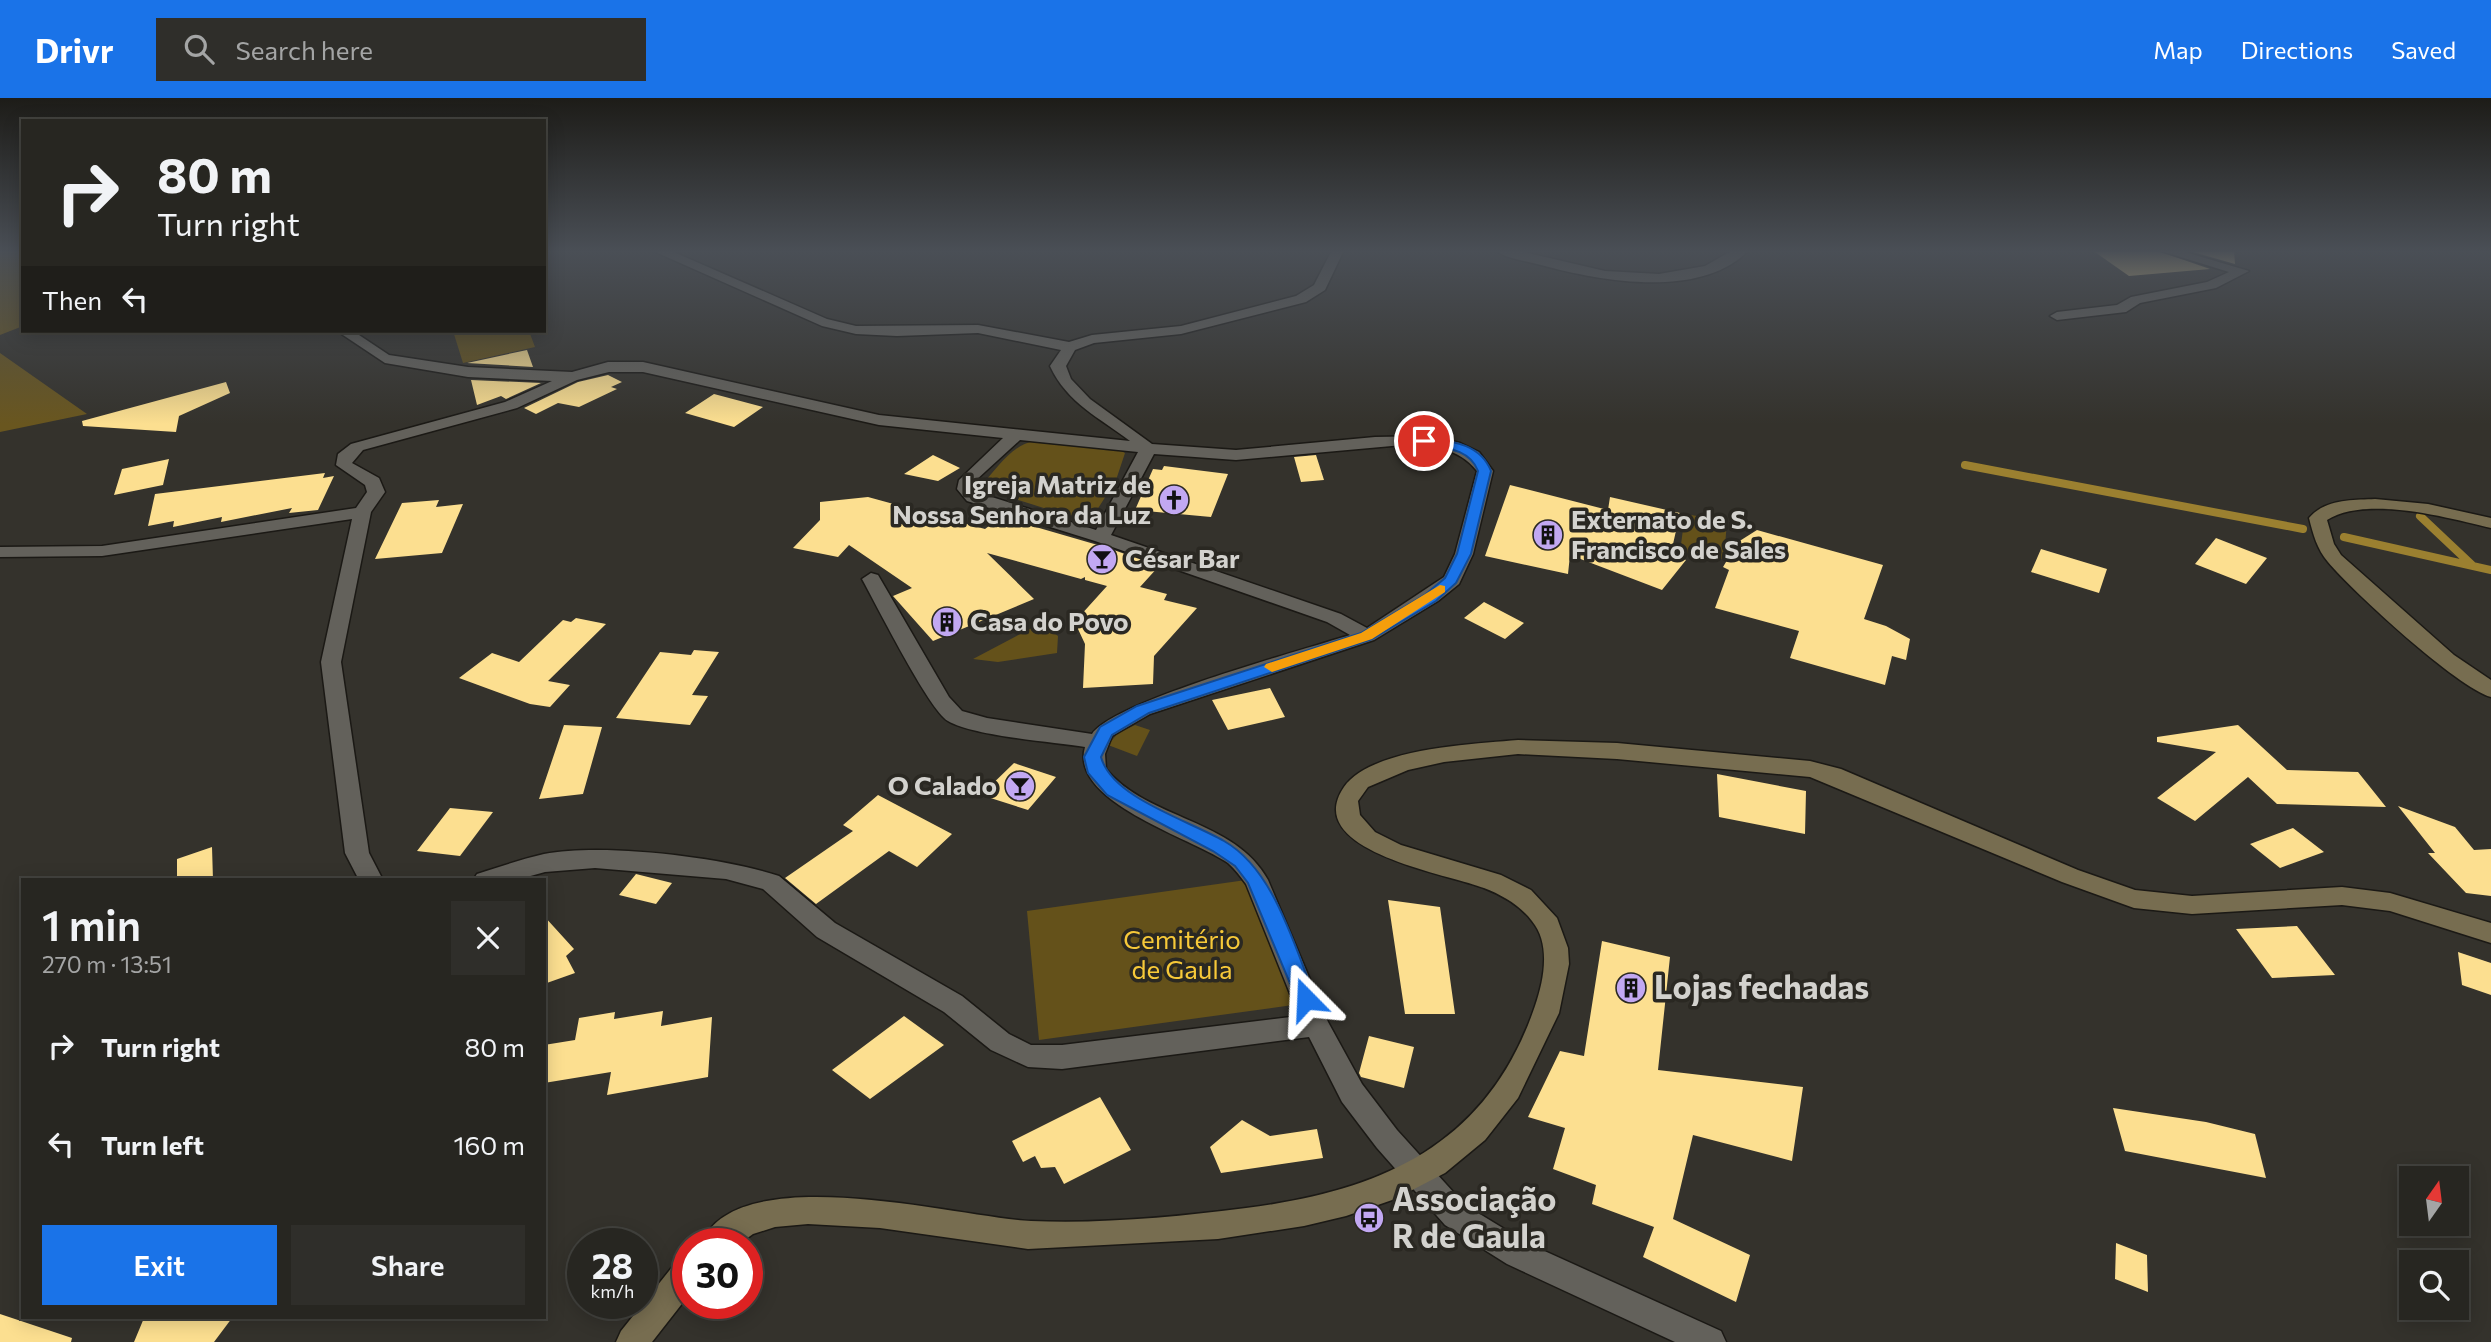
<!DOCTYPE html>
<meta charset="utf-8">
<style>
body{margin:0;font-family:Commissioner,sans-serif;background:#2f2e2a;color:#f1f3f6;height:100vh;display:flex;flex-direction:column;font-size:26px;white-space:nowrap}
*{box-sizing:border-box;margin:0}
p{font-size:23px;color:#a4a5a5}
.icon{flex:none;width:38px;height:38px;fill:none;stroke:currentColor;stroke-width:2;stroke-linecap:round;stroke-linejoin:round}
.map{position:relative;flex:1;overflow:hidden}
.side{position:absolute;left:21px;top:780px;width:525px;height:441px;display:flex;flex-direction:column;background:#272621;border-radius:0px;box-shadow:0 4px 18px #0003,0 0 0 2px #43433f}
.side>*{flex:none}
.banner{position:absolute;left:21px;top:21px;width:525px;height:214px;border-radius:0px;box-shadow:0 4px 18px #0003,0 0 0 2px #43433f;background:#272621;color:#f1f3f6;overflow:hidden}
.needle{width:46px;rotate:14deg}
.controls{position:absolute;left:2399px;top:1068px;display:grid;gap:14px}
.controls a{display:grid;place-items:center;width:70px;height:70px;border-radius:0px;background:#272621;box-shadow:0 4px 18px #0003,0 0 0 2px #43433f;font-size:35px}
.speed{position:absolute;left:567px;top:1130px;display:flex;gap:14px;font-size:35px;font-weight:700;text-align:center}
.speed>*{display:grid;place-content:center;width:91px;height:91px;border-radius:50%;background:#272621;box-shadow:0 4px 18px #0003,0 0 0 2px #43433f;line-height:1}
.speed small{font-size:18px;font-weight:400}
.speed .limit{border:10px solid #d22;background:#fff;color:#111}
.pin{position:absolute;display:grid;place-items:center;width:60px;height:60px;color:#fff;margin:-30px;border:4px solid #fff;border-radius:50%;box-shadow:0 2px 7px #0007}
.me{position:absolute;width:77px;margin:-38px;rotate:339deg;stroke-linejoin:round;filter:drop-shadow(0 0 5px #0008)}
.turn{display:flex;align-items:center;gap:24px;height:147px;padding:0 21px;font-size:32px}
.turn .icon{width:91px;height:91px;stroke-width:2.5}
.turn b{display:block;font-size:49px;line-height:60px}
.then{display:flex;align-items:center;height:66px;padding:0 21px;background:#0003;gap:14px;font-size:26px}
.round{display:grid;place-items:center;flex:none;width:74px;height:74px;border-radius:0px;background:#2f2e2a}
.head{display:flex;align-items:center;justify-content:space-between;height:119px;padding:0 21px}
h1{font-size:42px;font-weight:600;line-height:52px}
.action{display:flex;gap:14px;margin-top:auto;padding:14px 21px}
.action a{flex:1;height:80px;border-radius:0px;background:#1a73e8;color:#fff;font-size:28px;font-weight:600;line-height:80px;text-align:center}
.action a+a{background:#2f2e2a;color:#f1f3f6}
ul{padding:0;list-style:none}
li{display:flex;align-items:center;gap:21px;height:98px;padding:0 21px}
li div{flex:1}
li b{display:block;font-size:26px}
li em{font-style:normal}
header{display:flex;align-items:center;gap:42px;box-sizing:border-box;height:98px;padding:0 35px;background:#1a73e8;color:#fff}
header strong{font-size:33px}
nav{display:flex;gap:38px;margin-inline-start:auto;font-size:24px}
.search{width:490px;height:63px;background:#2f2e2a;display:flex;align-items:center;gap:18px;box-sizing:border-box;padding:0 24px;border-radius:0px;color:#a4a5a5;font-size:26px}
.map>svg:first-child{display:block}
</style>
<header>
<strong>Drivr</strong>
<div class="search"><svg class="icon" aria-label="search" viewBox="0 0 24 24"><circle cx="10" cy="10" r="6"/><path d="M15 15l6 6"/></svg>Search here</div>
<nav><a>Map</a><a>Directions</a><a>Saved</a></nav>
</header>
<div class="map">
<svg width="2491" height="1244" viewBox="0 0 2491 1244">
<rect width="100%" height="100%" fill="#34322c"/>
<path fill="#64511a" d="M453,233H529L535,249L463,265Z
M1034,343L1120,352L1125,355L1116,382L1097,412L1069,418L984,391L982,387C997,370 1012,347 1034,343Z
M1685,416L1727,423L1724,461L1680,454Z
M1041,525L1058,538L1057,555L998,564L973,561Z
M1135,627L1150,632L1137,658L1108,647L1118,635Z
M1246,782L1293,907L1039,942L1027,813Z"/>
<path fill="#69561f" d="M0,152H23V228L0,237Z
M0,255L87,316L0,334Z"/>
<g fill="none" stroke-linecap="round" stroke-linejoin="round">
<path stroke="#9b8030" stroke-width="8" d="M1965,367L2303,431
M2420,418L2472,467
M2344,439L2491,472"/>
</g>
<path fill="#fcdf90" d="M2092,152H2155L2210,171L2129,178Z
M2186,152H2234L2235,166Z
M527,252L533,269L467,265Z
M608,277L622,284L611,289L617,291L579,309L558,305L536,316L524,310L578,284Z
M471,282L541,285L506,301L501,298L477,307Z
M226,284L230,295L179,318L176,334L83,328L82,323Z
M714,296L763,309L734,329L685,315Z
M933,357L960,370L938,383L904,376Z
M1316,357L1324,382L1301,384L1294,359Z
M169,361L163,387L114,397L122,371Z
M1164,368L1228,376L1211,419L1135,412L1153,371L1162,372Z
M325,375L323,380L334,378L318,412L289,415L292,410L221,424L222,419L173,429L174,423L148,428L155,396Z
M1510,387L1608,412L1610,399L1680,415L1671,455L1686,462L1662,492L1570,457L1568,476L1485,458Z
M868,399L985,431L1001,419L1108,450L1159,468L1140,489L1167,496L1164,502L1197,510L1154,558L1153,586L1083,590L1085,546L1078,531L1079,519L1107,488L1085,482V479L1081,481L987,455L1034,501L933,543L893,498L912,490L849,447L838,459L793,450L820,422V404Z
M439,402L436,409L463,406L442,455L375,461L402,405Z
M1757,432L1883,467L1864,521L1886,528L1910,541L1906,562L1892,558L1885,587L1790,560L1799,533L1715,510L1729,472L1723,469L1738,444Z
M2216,440L2267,460L2246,486L2195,466Z
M2041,451L2107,471L2099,495L2031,474Z
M1484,504L1524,525L1505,541L1464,520Z
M576,520L606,526L548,583L570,587L550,609L530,606L459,580L492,555L519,564L563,522L571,524Z
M694,552L719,554L692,597L708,598L690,627L616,620L660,554L691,557Z
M1270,590L1285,619L1228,632L1212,602Z
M564,627L602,629L583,696L539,701Z
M2238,627L2287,672L2358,674L2386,709L2277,706L2248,679L2195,723L2157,700L2216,654L2157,644V639Z
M1014,665L1056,679L1028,712L981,697Z
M1717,676L1806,693L1805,736L1719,719Z
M878,697L952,736L917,769L889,753L816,806L785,780L853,733L843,727Z
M2398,708L2455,729L2474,752L2491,751V798L2466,795L2428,755H2435Z
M450,710L493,714L460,758L417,753Z
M2293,730L2324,754L2280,770L2250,746Z
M212,749L213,782H177V761Z
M636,776L672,785L656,806L619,797Z
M1388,802L1440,809L1455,916H1405Z
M544,818L574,851L566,858L575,875L544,886Z
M2297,828L2335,877L2272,880L2236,831Z
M1602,843L1670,859L1658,972L1803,989L1792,1063L1693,1037L1673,1121L1750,1157L1736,1204L1643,1159L1654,1129L1592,1106L1596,1087L1553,1071L1565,1030L1528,1019L1560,953L1584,958Z
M2458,854L2491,865V897L2462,887Z
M663,913L661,928L712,919L708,979L607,997L611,974L544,985V947L575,942L579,920L615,914L614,921Z
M904,918L944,947L870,1001L832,972Z
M1369,938L1414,949L1404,990L1361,979L1359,975Z
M1100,999L1131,1052L1064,1086L1055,1069L1041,1070L1035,1058L1023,1064L1012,1043Z
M2113,1010L2206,1024L2255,1036L2266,1080L2125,1053Z
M1242,1022L1270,1038L1317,1031L1323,1060L1221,1075L1210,1049Z
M2116,1145L2147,1157L2148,1194L2115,1181Z
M0,1216L72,1240L71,1244H0Z
M144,1220H232L214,1244H134Z"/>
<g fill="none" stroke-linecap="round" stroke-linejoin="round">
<g stroke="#1b1915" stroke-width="3">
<path id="street" d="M651,152H669L827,221L856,228L978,227L1069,244L1092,237L1181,228L1296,198L1314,187L1332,152H1344L1325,192L1306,204L1181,236L1094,245L1075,252L1066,268L1071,281L1090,301L1152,346L1236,352L1375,339L1430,338L1460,345L1479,354L1493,373L1473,456L1459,486L1438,503L1374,542L1150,616L1112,638L1105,656L1106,671C1148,722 1235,721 1268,782L1328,924L1362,986L1397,1032L1465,1107L1529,1146L1721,1233L1726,1244H1675L1507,1166L1445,1127L1377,1050L1342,1004L1309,939L1062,971L1028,969L991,952L944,914L817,839L763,791L726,781L595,770L545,774L516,782H473L477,776C499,769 522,761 544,756C604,745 721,759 779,778L835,825L962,898L1009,936L1031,947H1062L1299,918L1246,786C1240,778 1235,771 1228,765C1192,740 1069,704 1085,649C1053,644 973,638 948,623C929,612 876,506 862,481L871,475L878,477L949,599L962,613L987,620L1092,636C1114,603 1303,552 1350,537L1327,524L1095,443L967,403L957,391L959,382L1003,340L879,327L643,274H609L577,282L517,310L363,352L352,365L379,380L385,394L371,414L341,564L369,755L383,782H359L345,755L321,564L352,421L102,458L0,459V449L102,448L356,410L367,394L365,387L336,367L338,356L351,346L505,304L552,283L468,279L385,265L337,233H353L389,257L468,269L572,274L608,264H643L879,317L1130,343C1100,320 1067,305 1050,268L1061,252L978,235L897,238L856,236L822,228ZM1020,342L1138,354L1096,432L979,395L975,390V383ZM1403,347C1432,348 1458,349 1477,373L1455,456L1444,479L1367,530L1341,516L1111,437L1154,356L1236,362Z
M1495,152H1515L1605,173L1659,176L1705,168L1733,152H1749C1701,202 1600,183 1541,167C1527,163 1506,161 1495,152Z
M2158,152H2178L2249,173L2216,190L2140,205L2126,214L2057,222L2050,218L2057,214L2117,207L2131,199L2207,184L2229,174Z"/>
</g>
<g stroke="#1b1915" stroke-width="3">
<path id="secondary" d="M2375,401L2428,406L2491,420V430C2449,420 2366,397 2327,422L2334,446L2341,457L2454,557L2491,582V599C2458,590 2353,494 2328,464C2317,451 2313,436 2309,420C2325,401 2353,402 2375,401Z
M1518,642L1617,645L1810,663L1841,671L2078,772L2135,792L2192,798L2342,789L2390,795L2491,825V845L2390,813L2342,807L2192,816L2134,810L2062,784L1810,679L1617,661L1518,656L1444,664L1408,672L1368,689L1358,703L1360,717L1375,734L1401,747L1501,777L1531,792L1557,820L1568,850L1569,866L1559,915L1518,1000L1485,1042L1445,1075L1395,1101L1346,1118L1304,1128L1218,1141L1028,1151L880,1130L808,1126L775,1129L753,1136L739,1146H701C736,1058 961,1120 1031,1123C1102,1126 1176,1119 1246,1110C1382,1093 1488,1047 1535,908C1544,882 1551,846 1532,823C1520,807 1502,797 1484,790C1449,776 1300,753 1344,689C1371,650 1473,646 1518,642Z
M688,1158V1198L652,1244H616L621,1233L677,1163Z"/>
</g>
<use href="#street" fill="#63615b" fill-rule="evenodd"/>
<use href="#secondary" fill="#776d50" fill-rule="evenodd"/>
</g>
<linearGradient id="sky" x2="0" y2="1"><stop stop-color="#1d1c18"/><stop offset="0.47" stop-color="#4a4f56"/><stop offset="1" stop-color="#4a4f56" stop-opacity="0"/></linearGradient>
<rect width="2491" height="326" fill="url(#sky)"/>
<path fill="#1a73e8" stroke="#114b97" stroke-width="2" d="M1424,339C1450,343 1480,345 1491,373L1471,456L1456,485L1436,503L1372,541L1149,615L1112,637L1101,659C1112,700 1188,722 1224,743C1275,772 1294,849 1316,901L1313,907H1299L1248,785L1235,768L1213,753L1107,697L1088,675L1084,659L1100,629L1137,608L1361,535L1426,496L1445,480L1457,456L1478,373C1469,349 1441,350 1419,345L1418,343Z"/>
<path fill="#f59e0b" d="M1440,487L1445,488V494L1372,541L1272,574L1264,569L1266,566L1361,535Z"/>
<defs>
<g id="church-disc" transform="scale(1.575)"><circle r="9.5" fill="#c2a8f2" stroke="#2a2822"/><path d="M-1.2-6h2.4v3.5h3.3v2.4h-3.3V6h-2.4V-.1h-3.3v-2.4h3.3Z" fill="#111"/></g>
<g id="building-disc" transform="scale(1.575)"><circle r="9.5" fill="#c2a8f2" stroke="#2a2822"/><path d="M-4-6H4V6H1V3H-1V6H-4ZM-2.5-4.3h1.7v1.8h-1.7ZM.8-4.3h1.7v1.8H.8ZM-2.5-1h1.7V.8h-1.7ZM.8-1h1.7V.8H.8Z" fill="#111"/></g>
<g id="bar-disc" transform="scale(1.575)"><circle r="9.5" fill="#c2a8f2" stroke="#2a2822"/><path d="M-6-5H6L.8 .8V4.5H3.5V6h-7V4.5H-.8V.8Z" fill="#111"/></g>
<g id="bus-disc" transform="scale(1.575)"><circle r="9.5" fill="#c2a8f2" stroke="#2a2822"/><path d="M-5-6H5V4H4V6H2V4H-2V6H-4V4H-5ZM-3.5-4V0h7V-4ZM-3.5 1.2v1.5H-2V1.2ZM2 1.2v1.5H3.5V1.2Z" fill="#111"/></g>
</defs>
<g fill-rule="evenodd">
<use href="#church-disc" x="1174" y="402"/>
<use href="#building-disc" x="1548" y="437"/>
<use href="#bar-disc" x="1102" y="461"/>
<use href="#building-disc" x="947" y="524"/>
<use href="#bar-disc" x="1020" y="688"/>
<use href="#building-disc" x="1631" y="890"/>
<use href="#bus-disc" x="1369" y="1120"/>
</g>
<g text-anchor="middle" stroke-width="7" stroke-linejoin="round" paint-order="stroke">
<g font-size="26" font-weight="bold" fill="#d3d2ce" stroke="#2a2822" text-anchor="start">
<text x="1151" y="396" text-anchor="end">Igreja Matriz de<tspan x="1151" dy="30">Nossa Senhora da Luz</tspan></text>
<text x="1571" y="431">Externato de S.<tspan x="1571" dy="30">Francisco de Sales</tspan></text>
<text x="1125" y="470">César Bar</text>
<text x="970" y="533">Casa do Povo</text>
<text x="997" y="697" text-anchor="end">O Calado</text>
</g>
<g font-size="26" fill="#f7c939" stroke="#2a2822">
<text x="1182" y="851">Cemitério<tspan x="1182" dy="30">de Gaula</tspan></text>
</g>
<g font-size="32" font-weight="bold" fill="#d3d2ce" stroke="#2a2822" text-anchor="start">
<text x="1654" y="901">Lojas fechadas</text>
<text x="1392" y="1113">Associação<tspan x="1392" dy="37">R de Gaula</tspan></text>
</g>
</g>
</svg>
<div class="controls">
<a><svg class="needle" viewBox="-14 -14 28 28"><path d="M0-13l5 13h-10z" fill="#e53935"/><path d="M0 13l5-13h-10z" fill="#a4a5a5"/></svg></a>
<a><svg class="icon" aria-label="search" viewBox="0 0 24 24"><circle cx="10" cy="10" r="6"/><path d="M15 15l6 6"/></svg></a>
</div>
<div class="speed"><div>28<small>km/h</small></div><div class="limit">30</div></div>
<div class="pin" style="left:1424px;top:343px;background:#d93025"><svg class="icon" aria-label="arrive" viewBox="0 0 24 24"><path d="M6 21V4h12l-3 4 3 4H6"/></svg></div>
<svg class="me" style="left:1306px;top:901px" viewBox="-20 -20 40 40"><path d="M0-17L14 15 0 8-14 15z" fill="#1a73e8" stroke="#fff" stroke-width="4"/></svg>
<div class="banner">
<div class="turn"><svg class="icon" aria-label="right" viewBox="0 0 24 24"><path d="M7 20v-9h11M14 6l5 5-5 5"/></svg><div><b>80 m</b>Turn right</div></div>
<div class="then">Then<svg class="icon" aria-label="left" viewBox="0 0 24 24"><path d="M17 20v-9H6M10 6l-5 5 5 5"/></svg></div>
</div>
<section class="side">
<div class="head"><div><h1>1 min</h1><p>270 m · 13:51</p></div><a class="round"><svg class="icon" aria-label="close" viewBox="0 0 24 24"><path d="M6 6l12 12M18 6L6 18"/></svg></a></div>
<ul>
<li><svg class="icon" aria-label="right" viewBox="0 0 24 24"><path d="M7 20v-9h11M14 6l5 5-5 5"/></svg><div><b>Turn right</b></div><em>80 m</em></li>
<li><svg class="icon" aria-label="left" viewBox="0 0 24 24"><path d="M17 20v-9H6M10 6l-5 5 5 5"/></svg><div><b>Turn left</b></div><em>160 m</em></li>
</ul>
<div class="action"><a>Exit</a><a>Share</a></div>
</section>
</div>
